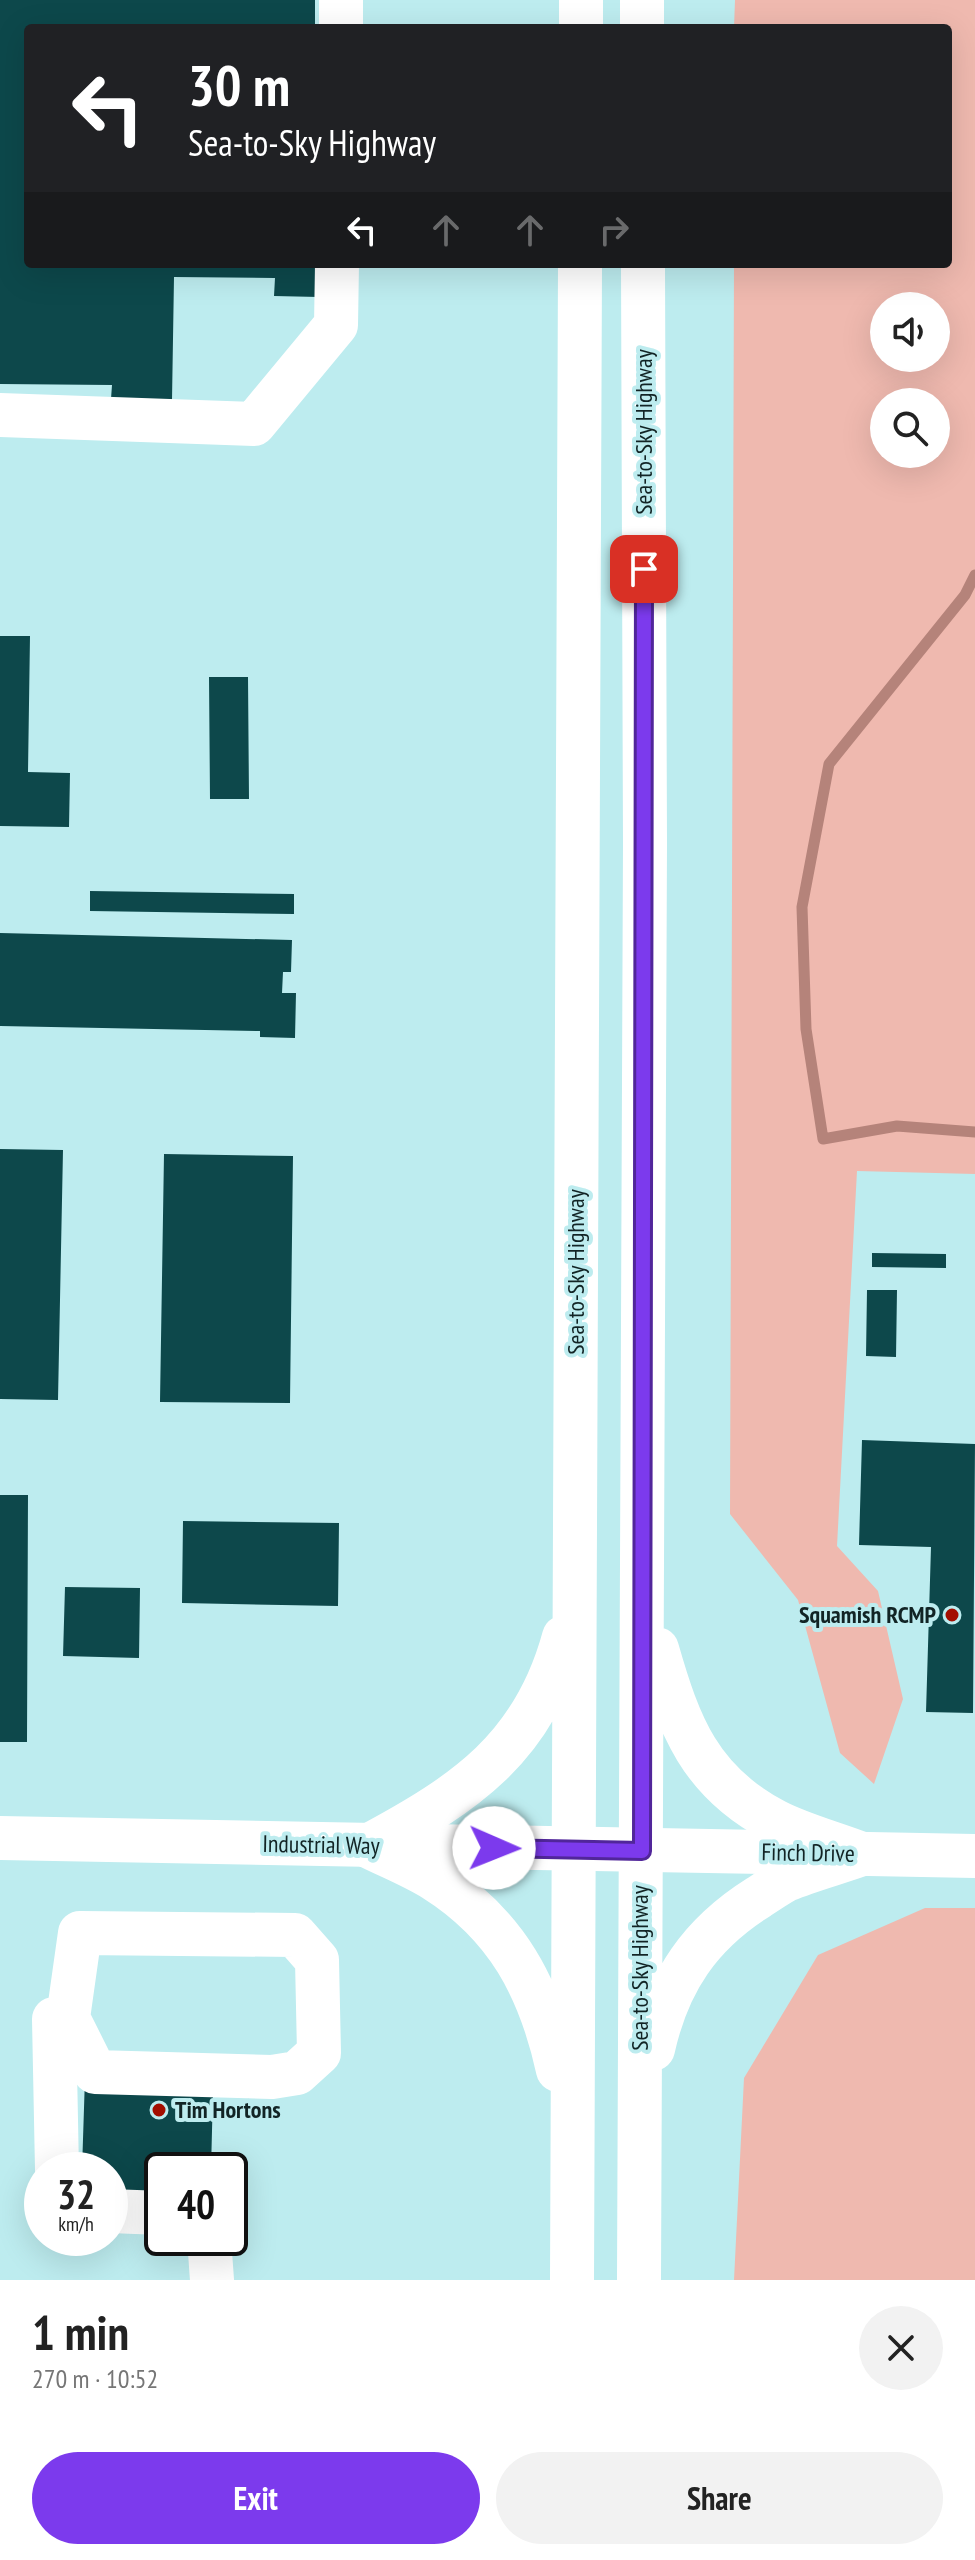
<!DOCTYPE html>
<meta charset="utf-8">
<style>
body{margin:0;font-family:"PT Sans Narrow",sans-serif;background:#f2f2f2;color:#222;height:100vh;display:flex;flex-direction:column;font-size:30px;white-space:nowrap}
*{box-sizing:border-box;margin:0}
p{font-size:26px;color:#767676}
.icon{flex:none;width:44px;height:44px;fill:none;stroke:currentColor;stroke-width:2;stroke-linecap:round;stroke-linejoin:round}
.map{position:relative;height:2280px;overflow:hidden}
.side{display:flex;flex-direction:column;background:#fff;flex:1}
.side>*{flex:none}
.guide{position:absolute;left:24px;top:24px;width:928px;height:244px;border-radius:8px;box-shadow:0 8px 32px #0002;background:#202124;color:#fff;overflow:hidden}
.fabs{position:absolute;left:870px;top:292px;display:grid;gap:16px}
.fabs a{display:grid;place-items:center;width:80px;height:80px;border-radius:50%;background:#fff;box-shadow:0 8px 32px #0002;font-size:40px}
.speed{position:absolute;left:24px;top:2152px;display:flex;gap:16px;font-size:40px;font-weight:700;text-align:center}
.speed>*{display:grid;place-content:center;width:104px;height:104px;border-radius:50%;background:#fff;box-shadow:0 8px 32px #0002;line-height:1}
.speed small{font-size:20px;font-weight:400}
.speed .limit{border:4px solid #111;border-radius:12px;background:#fff;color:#111}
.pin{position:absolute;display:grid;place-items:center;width:68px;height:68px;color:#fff;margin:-34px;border-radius:16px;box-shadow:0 4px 12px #0006}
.me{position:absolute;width:88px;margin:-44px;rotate:91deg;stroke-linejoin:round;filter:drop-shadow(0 0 6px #0008)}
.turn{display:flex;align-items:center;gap:28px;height:168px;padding:0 32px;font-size:36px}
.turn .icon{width:104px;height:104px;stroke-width:2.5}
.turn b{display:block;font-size:56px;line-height:68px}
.lanes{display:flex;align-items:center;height:76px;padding:0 32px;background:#0003;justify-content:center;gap:40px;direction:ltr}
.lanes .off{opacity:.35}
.round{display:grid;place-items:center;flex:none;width:84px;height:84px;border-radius:42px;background:#f2f2f2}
.summary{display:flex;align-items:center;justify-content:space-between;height:136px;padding:0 32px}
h1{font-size:48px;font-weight:600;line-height:60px}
.button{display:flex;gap:16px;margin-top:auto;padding:16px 32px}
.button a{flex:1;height:92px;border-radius:48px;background:#7c3aed;color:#fff;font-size:32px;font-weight:600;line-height:92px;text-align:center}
.button a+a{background:#f2f2f2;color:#222}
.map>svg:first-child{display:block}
</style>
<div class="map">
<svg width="975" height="2280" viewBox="0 0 975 2280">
<rect width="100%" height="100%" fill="#bdecef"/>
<path fill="#efb9af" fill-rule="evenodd" d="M735,0H975V1174L857,1171L837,1546L878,1591L903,1699L874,1784L840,1753L798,1600L730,1514L734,264H948V28H734ZM884,306H936V358H884ZM884,402H936V454H884Z
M925,1908H975V2280H734L744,2078L818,1955Z"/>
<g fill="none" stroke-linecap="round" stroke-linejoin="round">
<path stroke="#b5837a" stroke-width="11" d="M975,575L965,595L829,764L802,907L806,1029L823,1139L897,1126L975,1132"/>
</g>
<path fill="#0d484b" d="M0,0H315V28H28V264H320L319,297L274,296L275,278L174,277L172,400L111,399L112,385L0,384Z
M0,636H30L28,772L70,773L69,827L0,826Z
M209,677H248L249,799H210Z
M90,891L294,894V914L90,911Z
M0,933L292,940L291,972H283L282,993H296L295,1038L260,1037V1031L0,1026Z
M0,1149L63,1150L58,1400L0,1399Z
M164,1154L293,1156L290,1403L160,1402Z
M872,1253L946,1254V1268L872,1267Z
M867,1290H897L896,1357L866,1356Z
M862,1440L975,1444L973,1713L926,1712L931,1547L859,1545Z
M0,1495H28L27,1742H0Z
M183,1521L339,1523L338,1606L182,1603Z
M65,1587L140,1588L139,1658L63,1656Z
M85,2077L213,2091L211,2170H162V2198L110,2196V2170H82Z"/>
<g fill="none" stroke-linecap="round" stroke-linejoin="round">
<path stroke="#fff" stroke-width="44" d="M341,28V0
M0,415L254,424L336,325L337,264
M0,1838L975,1856
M80,1933L295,1935L317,1960L319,2053L297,2073L272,2077L95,2072L68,2018Z
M54,2019L57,2170
M110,2211L162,2213
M209,2238L212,2280"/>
<path stroke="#fff" stroke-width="44" d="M642,0V28
M581,28V0
M657,1649C679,1726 700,1782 775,1821C802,1835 834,1843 862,1854
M368,1846C390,1857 413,1866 434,1879C507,1925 540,1988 558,2070
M368,1846C465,1794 534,1748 564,1637
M653,2049C668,1981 700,1934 759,1897C768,1891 777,1885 786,1880C810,1870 837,1863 862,1854
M572,2280L580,264
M639,2280L645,844L643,264"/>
</g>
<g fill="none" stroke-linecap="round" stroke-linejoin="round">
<g stroke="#51269a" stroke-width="20">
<path id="route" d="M494,1848L642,1851L644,569"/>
</g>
<use href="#route" stroke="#7c3aed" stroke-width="14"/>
</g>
<g fill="#a30e00" stroke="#bdecef" stroke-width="3">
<circle cx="952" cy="1615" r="8"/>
<circle cx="159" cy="2110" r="8"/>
</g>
<g text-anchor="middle" stroke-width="8" stroke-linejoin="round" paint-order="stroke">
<g font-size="24" fill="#122425" stroke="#bdecef">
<text transform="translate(644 432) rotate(-90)" y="8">Sea-to-Sky Highway</text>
<text transform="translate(576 1272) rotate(-90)" y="8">Sea-to-Sky Highway</text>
<text transform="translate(321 1845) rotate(1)" y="8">Industrial Way</text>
<text transform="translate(808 1853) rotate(1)" y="8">Finch Drive</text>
<text transform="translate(640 1968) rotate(-90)" y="8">Sea-to-Sky Highway</text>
</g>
<g font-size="24" font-weight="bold" fill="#122425" stroke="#bdecef" text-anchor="end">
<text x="936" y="1623">Squamish RCMP</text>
<text x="175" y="2118" text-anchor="start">Tim Hortons</text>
</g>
</g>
</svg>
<div class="fabs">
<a><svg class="icon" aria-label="sound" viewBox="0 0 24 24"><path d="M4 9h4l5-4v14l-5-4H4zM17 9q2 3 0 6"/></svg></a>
<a><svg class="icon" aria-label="search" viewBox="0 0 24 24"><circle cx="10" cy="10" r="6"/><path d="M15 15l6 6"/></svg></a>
</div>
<div class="speed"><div>32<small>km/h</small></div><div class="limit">40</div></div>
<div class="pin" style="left:644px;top:569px;background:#d93025"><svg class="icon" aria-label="arrive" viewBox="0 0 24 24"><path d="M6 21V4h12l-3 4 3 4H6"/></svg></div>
<svg class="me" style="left:494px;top:1848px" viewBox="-20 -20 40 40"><circle r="19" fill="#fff"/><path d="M0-13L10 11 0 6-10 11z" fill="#7c3aed"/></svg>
<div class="guide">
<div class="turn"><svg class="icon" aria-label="left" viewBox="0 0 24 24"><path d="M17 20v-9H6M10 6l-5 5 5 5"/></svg><div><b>30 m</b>Sea-to-Sky Highway</div></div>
<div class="lanes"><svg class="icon" aria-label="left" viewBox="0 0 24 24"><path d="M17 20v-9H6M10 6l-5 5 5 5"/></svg><svg class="icon off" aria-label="ahead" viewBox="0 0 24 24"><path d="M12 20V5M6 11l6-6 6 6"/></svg><svg class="icon off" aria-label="ahead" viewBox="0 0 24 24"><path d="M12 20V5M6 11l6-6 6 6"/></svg><svg class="icon off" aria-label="right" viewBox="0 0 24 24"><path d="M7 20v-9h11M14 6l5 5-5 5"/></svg></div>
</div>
</div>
<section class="side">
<div class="summary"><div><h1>1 min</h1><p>270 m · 10:52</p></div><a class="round"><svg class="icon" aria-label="close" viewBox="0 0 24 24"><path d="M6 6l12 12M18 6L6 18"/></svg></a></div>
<div class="button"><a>Exit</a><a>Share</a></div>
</section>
